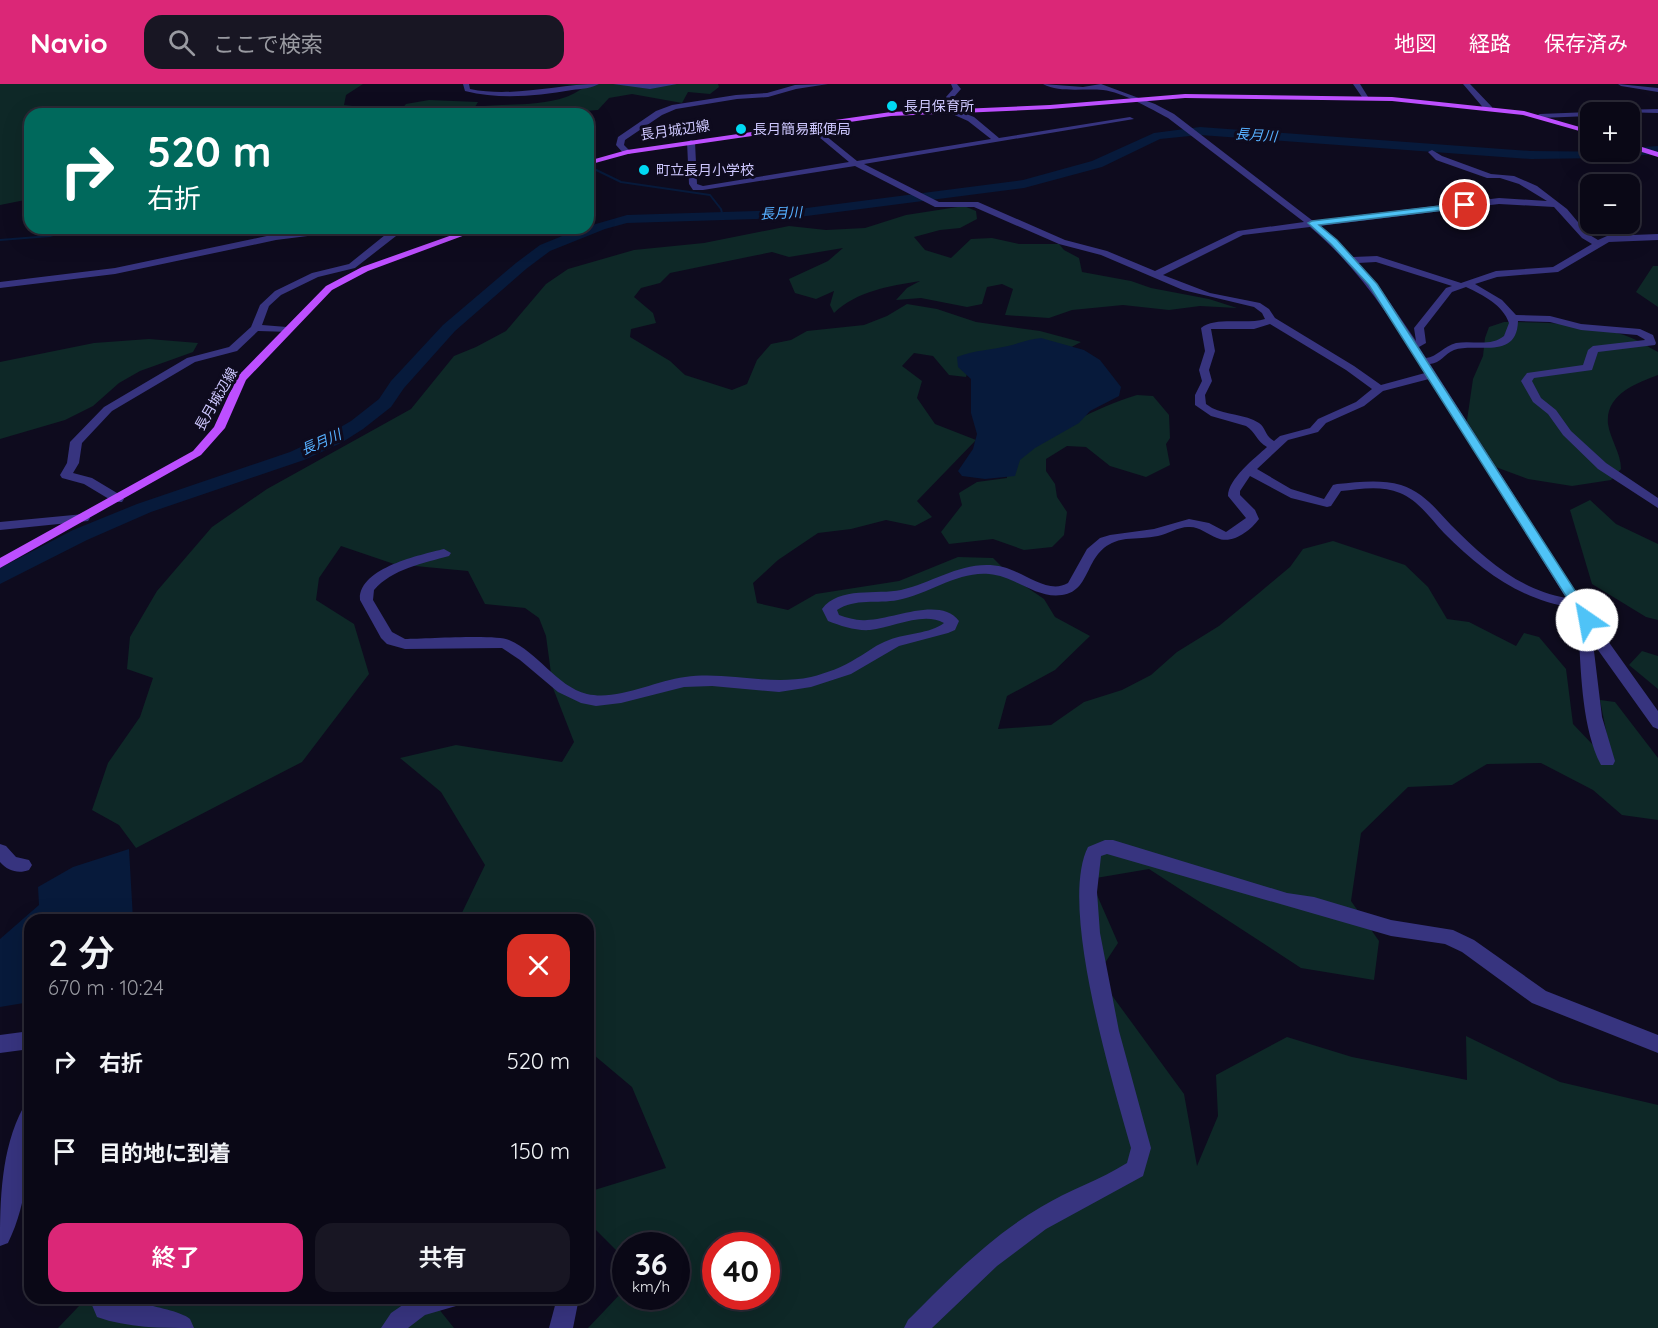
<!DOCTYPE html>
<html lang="ja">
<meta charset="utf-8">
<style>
body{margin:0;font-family:Quicksand,"Noto Sans JP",sans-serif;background:#181623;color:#f1f3f6;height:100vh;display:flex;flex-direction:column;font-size:22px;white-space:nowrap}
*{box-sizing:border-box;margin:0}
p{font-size:20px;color:#999aa1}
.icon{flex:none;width:33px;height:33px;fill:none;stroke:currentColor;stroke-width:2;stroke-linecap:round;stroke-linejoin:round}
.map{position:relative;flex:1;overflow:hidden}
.drawer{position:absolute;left:24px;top:830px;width:570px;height:390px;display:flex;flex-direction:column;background:#0a0816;border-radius:18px;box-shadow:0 6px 24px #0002,0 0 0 2px #2a2935}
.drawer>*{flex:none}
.top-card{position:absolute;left:24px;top:24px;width:570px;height:126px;border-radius:18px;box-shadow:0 6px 24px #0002,0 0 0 2px #2a2935;background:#00695c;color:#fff;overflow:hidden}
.buttons{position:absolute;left:1580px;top:18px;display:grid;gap:12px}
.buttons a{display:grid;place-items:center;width:60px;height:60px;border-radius:12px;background:#0a0816;box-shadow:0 6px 24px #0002,0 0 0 2px #2a2935;font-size:30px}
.speed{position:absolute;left:612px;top:1148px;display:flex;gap:12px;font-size:30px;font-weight:700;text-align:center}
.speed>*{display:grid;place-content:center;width:78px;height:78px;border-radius:50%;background:#0a0816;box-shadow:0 6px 24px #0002,0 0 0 2px #2a2935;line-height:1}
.speed small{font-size:15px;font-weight:400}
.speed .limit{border:9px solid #d22;background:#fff;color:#111}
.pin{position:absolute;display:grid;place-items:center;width:51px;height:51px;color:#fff;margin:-26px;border:3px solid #fff;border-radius:50%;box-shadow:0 2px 6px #0007}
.me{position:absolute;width:66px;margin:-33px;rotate:327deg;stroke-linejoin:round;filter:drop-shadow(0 0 4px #0008)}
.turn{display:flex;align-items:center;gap:21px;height:126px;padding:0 24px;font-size:27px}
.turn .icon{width:78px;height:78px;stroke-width:2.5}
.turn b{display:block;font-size:42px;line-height:51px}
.round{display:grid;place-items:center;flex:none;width:63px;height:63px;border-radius:18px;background:#181623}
.headline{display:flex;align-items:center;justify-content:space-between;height:102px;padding:0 24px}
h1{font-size:36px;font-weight:600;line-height:45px}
.cta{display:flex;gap:12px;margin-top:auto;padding:12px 24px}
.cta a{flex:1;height:69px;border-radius:18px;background:#db2777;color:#fff;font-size:24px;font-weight:600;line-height:69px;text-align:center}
.cta a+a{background:#181623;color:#f1f3f6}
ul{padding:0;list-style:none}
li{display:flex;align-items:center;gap:18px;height:90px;padding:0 24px}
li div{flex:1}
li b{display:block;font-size:22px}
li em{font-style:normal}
header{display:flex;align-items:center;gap:36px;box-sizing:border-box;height:84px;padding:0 30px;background:#db2777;color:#fff}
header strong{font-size:28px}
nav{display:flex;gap:33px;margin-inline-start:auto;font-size:21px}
.search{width:420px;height:54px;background:#181623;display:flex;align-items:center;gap:15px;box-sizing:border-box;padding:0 21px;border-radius:18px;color:#999aa1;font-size:22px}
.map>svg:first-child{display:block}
</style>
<header>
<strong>Navio</strong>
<div class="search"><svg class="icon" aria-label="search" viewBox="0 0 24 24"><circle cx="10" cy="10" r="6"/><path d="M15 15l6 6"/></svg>ここで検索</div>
<nav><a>地図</a><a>経路</a><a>保存済み</a></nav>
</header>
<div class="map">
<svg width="1658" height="1244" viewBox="0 0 1658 1244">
<rect width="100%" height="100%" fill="#0e0b1e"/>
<path fill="#0e2827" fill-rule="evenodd" d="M0,0H363L346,11L344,21C359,22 397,33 406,20L429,16L478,18L475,23C505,19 537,23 566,13C573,11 580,5 588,2L555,0H718L719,3L710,10L688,8L682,19L632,10L609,14L598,26L545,30H30V115L0,121Z
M964,122L976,127L977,135L960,144L940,146L914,153L925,166L951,174L971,155L992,154L1019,160H1059L1064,166L1079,174L1082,188L1131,197L1151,204L1209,215L1237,224L1200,222L1169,226L1123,221L1072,226L1049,234L1005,231L1013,205L1002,200L987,203L982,220L967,223L921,214L896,216L907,204L920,197C889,202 857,207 834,229L830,221L834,207L816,215L795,209L789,195L828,177L843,164L789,173L772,168L733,176L670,189L660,199L641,204L634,213L653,229L656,239L631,245L630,253L670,277L685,291L732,306L747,300L757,276L771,260L791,256L807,247L864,241L887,232L907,220L937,225L976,238L1040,247L1081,258L1062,268L971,276L966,293L949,291L933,272L914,269L902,282L922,297L917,314L935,340L976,356L917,417L932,433L915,442L886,436L851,445L818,449L778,476L753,499L757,519L788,526L816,510L899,497L958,473L993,474L1013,494L1044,515L1055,533L1090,552L1055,586L1007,612L998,645L1051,641L1084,618L1122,606L1151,591L1177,568L1219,542L1259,509L1290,483L1303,465L1333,457L1405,481L1428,503L1447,535L1469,538L1516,562L1524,549L1539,553L1566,585L1573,640L1593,661L1610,667L1600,616L1615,618L1658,674V736L1622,731L1593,706L1541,679L1487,680L1452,701L1408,703L1361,749L1351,817L1379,857L1374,896L1301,884L1149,785L1090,795L1118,859L1097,891L1184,1010L1197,1082L1218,1032L1216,991L1287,953L1352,973L1467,996L1466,952L1560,998L1658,1021V1244H588L625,1205L626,1212H676V1161H626L625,1175L588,1138V1108L666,1084L632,1003L588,966V836L459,835L485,781L441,708L400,674L456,661L562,678L574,658L553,604L546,552L539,534L525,524L485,520L468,487L394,480L341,462L319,494L316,516L354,540L369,590L302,678L136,764L119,741L92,726L108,679L140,633L153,594L127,585L130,553L157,507L212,443L267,405L411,325L454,272L476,263L506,247L546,200L568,185L634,166L704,159L789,142L826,146L865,144L906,131ZM716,1161H766V1212H716Z
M1653,182H1658V223L1636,208Z
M1504,238C1541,238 1589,239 1624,251C1636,255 1647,262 1658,268V291C1637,299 1605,310 1608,340C1610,355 1621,369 1621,385L1611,396L1572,402L1528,395L1493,382L1475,369L1465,350L1473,295L1483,272L1485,254L1489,243Z
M149,255L198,259L193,268L140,287L119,299L93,322L65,336L0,355V278L94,259Z
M1137,311L1153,312L1169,331L1170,354L1166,360L1170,381L1146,393L1110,382L1086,363L1067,362L1046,375V387L1055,400L1057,413L1067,428L1064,451L1052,463L1024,466L993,455L949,460L941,448L962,421L959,409L977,398L1007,394L1006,382C1044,352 1091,325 1137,311Z
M1590,416L1616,440L1658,460V536L1646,533L1592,500L1570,426Z
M1642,567L1658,572V605L1629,581Z
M138,1214H430L454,1244H58L79,1222L131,1217Z"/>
<path fill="#071a3b" d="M1041,254L1084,266L1100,276L1121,303L1119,312L1090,327L1079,339L1035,364L1020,376L1015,392L985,395L962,392L958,387L973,365L977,350L971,329V295L958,283L957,273C974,266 991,266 1008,262C1020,259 1029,255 1041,254Z
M129,765L133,835L30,836V918L0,923V855L39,821L38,803L73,783Z"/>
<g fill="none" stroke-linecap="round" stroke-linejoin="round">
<path stroke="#071a3b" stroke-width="2" d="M588,82L621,98L710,111L721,125L723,133
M0,156L50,152L77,144"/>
<path fill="#071a3b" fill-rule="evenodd" d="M1200,43L1531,67L1629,68V64L1658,62V70L1604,74L1531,75L1200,51L1160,55L1102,83L1024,104L791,134L627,139L605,145L550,167L526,185L455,247L404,304L391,323L363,345L341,359L304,376L151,428L87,456L0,500V484L73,446L137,420L290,368L327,351L351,337L379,315L391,297L443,241L516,179L540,161L582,144L627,131L791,126L1023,96L1092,77L1154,49Z"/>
<path fill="#37347f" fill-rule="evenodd" d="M463,0H469L470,5C514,14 556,0 599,0C592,4 581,5 572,6C536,12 501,16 465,7Z
M613,0H677L650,5Z
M828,0L796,5L768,13L737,15L676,25L662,31L625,56L624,61L631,68L630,70H624L616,61L618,53L656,27L672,21L736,11L767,9L795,1Z
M951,0H957L961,5L954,13L956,26L974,33L999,54L1130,33L1134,35L864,80L939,118H978L1065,156L1107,167L1155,187L1238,147L1304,138L1168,34C1151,25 1122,8 1103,6C1084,4 1060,9 1043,0L1083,3L1101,0L1155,20L1174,30L1313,137L1499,114L1547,117L1519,100L1500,94H1487L1436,76L1428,68L1432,66L1442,72L1491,90L1514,92L1537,102L1567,125L1588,150L1598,156L1607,152L1658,150V156L1609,158L1558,188L1497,193L1475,200L1502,216L1516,231L1550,232L1581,240L1640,245L1653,251L1656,259L1655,261L1598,268L1592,286L1534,294L1532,297L1541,314L1556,326L1571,347L1606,379L1658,414V424L1598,385L1563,351L1548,330L1533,318L1521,297L1527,289L1583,281L1588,266L1593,262L1645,256L1644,255L1637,251L1581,246L1550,238L1518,237C1517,277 1476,258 1454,266C1444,270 1441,279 1430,280L1603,550L1658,627V645L1653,643L1593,559L1602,633L1615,677L1613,681H1601C1583,647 1581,593 1579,555L1581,552L1589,550L1573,524C1519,515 1482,487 1444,449C1431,435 1419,417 1400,409C1381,401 1360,405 1341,407L1331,422L1327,423L1291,414L1250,392L1240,407V411L1255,426L1259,435C1250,447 1232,461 1217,454C1207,450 1199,442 1188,443C1178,443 1168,450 1158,452C1147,454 1137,454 1126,455C1082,461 1095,507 1062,511C1036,515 1015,492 989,490C958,487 929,510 898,516C877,520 855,514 837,526L839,531C848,534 857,537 867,536C892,536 940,512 959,537L955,546L948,549L899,562L851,590L811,603L779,608L712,602L684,603L621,619L596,622L581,619L558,608L520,576L502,564L405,565L387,560L381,554L360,516C358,484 420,471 444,465L451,469L449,472C424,479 392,485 374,506L373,516L392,548L405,555C424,555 496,550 509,556C538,568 556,602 587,610C618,617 654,597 685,593C727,587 768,602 811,593C827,589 843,583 857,574C868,568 877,560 889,556C906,549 930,550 944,539C923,527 892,544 870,546C856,547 841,542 828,537L822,525C839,502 877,511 901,506C936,498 966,474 1003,483C1024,488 1048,511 1068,499L1087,465L1100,454L1110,451L1154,445L1189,435L1209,439L1226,448L1246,434L1228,412C1228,395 1255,374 1267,363C1257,358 1255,347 1246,342L1211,332L1195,321V311L1202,297L1199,286L1205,267L1201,244C1215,232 1246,241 1265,235L1262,229L1254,223L1183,206L1101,171L1059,160L974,123H935L855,82L703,106H693L689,100L687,58L691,56L695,58L697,100L703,102L849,78L807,43V39H810L857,77L991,55L968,37L950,29L946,13L953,5ZM1499,120L1554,123L1582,154L1592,160L1553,183L1496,187L1461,199L1377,172L1353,173L1319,142ZM1310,143C1359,184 1392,236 1425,289L1381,301L1354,282L1275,234L1269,225L1260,219L1210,209L1163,191L1243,151ZM1376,178L1452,202L1446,204L1414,244L1416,257L1380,204L1358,179ZM1466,203C1483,211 1503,221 1509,239L1504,252C1491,263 1472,256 1456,259C1444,262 1437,273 1426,274L1419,263L1426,259L1424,244L1452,208ZM1270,240L1346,286L1372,305L1356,318L1318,335L1310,344L1280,352L1274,357C1265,352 1266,344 1259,339C1245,330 1226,331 1212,324L1206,320L1205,311L1212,297L1209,286L1215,267L1211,245H1254ZM1429,295L1566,514C1519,506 1484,474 1451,441C1436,425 1423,408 1401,401C1380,395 1359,398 1337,400L1333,401L1324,415L1291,405L1257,385L1288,356L1318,348L1326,339L1364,322L1383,307Z
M1353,0H1360L1370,16H1364Z
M1463,0H1470L1492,23V27H1486Z
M1618,0L1658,4V8L1621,2Z
M1658,25V29L1617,28L1621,26Z
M1590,28H1593H1590V32L1540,34L1536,32L1540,30Z
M326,144H351L347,147L276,156L115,190L0,204V198L115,184L276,150Z
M370,144L405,145L355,184L318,193L281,211L269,222L262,241L287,243L292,246L291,248L258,247L237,267L195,278L112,327L82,359L79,379L73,389L92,394L122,412L124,415L122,418H114L84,400L62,394L60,391L67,379L70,358L104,323L187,274L229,263L251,243L260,221L275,207L312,189L349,180L390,147H374Z
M84,430L88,431L90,434L88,437L0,446V438Z
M1105,756H1113L1287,809L1314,813L1391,836L1453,846L1474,856L1546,907L1658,951V969L1532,919L1462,868L1445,860L1391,852L1107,770L1101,772L1097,808L1100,849L1119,947L1151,1064L1143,1092L1046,1145L997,1182L932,1244H904L908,1236C949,1195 991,1152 1041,1123C1069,1106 1100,1096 1127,1079L1131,1064C1113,999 1058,822 1088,763Z
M0,760L6,762L16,773L29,776L32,781L29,786C18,790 8,787 0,778Z
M30,947V965L0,969V951Z
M30,1021C30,1067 29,1117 8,1159L0,1162C0,1116 1,1065 23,1024Z
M89,1214C103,1212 179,1224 190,1235C191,1237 193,1242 194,1244C161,1244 128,1244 97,1233Z
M413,1214H459L456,1222L425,1231L408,1244H381L391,1229Z
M557,1214H579L573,1244H549Z"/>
<path fill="#bd4fff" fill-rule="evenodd" d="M1185,10L1392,13L1524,27L1590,46V50L1523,31L1392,17L1185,14L1050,25L891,32L628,70L588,81V77L627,66L891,28L1050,21Z
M1629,59L1658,68V73L1629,64Z
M472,144H484L368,187L332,206L246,296L225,344L201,371L0,484V474L193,367L214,343L237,293L326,202L362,183Z"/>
</g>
<path fill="#4fc3f7" stroke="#337fa1" stroke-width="1.5" d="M1465,119L1468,120V123L1319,141L1337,156L1377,200L1592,533L1593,536L1592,539H1583L1369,201L1331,160L1308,139L1312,137Z"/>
<g fill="#00daf3" stroke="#0e0b1e" stroke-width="2">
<circle cx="892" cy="22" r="6"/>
<circle cx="741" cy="45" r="6"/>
<circle cx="644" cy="86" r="6"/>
</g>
<g text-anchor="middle" stroke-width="6" stroke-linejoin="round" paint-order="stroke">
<g font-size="14" fill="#cec8ff" stroke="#0e0b1e" text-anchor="start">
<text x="904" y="27">長月保育所</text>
<text x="753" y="50">長月簡易郵便局</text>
<text x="656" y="91">町立長月小学校</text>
</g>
<g font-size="14" fill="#cec8ff" stroke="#0e0b1e">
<text transform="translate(675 46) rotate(-8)" y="5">長月城辺線</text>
<text transform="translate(216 315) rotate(-60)" y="5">長月城辺線</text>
</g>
<g font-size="14" font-style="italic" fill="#56b0ff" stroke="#0e0b1e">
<text transform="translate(1256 51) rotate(4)" y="5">長月川</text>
<text transform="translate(781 129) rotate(-3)" y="5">長月川</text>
<text transform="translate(321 358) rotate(-24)" y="5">長月川</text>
</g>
</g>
</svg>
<div class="buttons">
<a>+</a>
<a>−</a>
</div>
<div class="speed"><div>36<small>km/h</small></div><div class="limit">40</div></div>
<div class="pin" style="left:1465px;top:121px;background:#d93025"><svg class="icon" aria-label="arrive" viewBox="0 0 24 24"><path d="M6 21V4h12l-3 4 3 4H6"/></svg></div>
<svg class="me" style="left:1587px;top:536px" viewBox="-20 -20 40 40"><circle r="19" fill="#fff"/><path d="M0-13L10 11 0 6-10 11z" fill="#4fc3f7"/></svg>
<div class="top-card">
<div class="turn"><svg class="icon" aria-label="right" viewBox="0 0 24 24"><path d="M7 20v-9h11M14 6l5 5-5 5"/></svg><div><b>520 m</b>右折</div></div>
</div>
<section class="drawer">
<div class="headline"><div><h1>2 分</h1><p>670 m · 10:24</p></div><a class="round" style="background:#d93025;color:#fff"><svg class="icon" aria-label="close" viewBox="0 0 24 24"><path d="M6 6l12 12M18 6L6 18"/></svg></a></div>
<ul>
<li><svg class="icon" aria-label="right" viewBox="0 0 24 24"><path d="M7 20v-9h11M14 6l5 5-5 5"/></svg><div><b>右折</b></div><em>520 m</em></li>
<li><svg class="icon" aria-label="arrive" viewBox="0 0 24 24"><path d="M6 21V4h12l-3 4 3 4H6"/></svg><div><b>目的地に到着</b></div><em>150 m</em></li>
</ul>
<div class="cta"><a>終了</a><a>共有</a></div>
</section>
</div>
